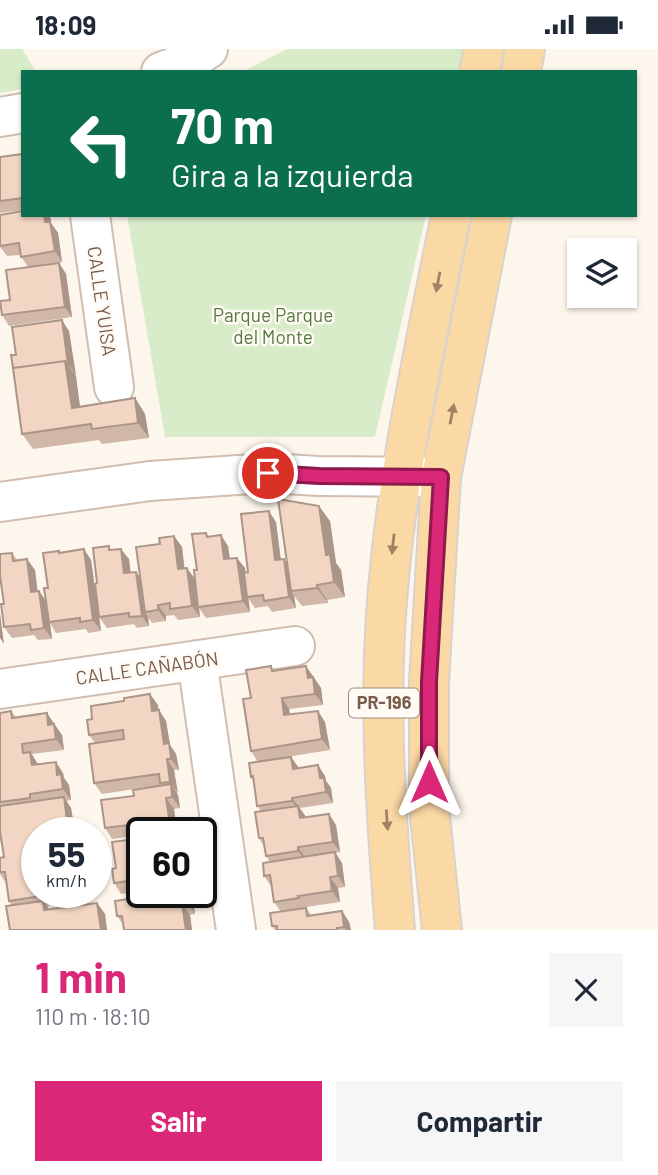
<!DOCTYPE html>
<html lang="es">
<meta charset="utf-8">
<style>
body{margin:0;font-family:Barlow,sans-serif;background:#f6f6f7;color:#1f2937;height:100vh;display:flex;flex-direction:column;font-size:26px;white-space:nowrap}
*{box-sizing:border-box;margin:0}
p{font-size:23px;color:#747a83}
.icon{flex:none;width:38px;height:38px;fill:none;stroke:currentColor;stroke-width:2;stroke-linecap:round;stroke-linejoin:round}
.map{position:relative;height:881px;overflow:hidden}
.drawer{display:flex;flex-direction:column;background:#fff;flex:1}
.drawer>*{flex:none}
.hud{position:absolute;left:21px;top:21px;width:616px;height:147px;border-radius:0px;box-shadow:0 2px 5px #0004;background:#0b6e4f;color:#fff;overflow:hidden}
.fabs{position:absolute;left:567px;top:189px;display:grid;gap:14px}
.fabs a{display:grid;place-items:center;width:70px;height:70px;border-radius:0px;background:#fff;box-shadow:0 2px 5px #0004;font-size:35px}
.speed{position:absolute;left:21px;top:768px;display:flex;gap:14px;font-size:35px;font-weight:700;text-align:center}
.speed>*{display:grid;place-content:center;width:91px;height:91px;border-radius:50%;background:#fff;box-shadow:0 2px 5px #0004;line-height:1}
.speed small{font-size:18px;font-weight:400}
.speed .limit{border:4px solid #111;border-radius:10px;background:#fff;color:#111}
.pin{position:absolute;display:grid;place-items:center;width:60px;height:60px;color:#fff;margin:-30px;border:4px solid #fff;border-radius:50%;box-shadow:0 2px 7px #0007}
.me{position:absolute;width:77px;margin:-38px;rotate:0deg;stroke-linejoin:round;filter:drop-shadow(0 0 5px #0008)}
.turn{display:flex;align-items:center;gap:24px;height:147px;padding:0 35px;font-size:32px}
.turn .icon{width:91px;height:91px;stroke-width:2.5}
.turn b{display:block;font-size:49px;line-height:60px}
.round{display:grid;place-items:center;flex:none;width:74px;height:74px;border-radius:0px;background:#f6f6f7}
.summary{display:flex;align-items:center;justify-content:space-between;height:119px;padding:0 35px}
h1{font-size:42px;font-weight:700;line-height:52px;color:#db2777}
.action{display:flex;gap:14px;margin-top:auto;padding:14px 35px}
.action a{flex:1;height:80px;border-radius:0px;background:#db2777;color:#fff;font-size:28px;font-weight:700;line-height:80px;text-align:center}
.action a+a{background:#f6f6f7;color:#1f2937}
.status{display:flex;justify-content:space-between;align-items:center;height:49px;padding:0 35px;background:#fff;direction:ltr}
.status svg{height:19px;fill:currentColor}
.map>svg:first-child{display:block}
</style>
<div class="status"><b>18:09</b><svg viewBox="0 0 49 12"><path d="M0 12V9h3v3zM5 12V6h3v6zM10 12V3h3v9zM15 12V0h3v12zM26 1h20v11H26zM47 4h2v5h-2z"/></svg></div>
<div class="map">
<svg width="658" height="881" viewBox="0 0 658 881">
<rect width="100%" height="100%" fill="#fdf6ec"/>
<path fill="#d8ecc9" d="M0,0H22L36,23H23V40L0,44Z
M287,0H464L458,23H242Z
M127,166H426L375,388H165Z"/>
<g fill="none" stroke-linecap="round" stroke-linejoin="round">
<g stroke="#d1beb0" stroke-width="42">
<path id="minor" d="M161,23L190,12L208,0
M0,68L23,64
M90,166L114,338
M0,453L150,432L268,424L319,427L441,428
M197,611L236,881
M0,640L295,597"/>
</g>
<g stroke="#dad1cd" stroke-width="42">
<path id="major" d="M479,23L484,0
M521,23L525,0
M395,881C388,789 381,698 384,606C389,457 422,312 451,166
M442,881L429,758V633L441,428L492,166"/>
</g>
<use href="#minor" stroke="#fff" stroke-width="38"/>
<use href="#major" stroke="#fbd9a5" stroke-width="38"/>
</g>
<path fill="#d1b7a8" d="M23,105V161L0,164V108Z
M0,166L51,170V174L58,184L62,213L59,214L66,225L72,268L9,277L2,266L28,218L20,206L7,207L0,198Z
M69,282L80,357L135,349L145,365L149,389L102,395L99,391L33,400L22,385L16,306Z
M330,472L336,514L341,521L345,548L327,551L328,554L302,557L294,547L296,559L272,563L268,557L255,559L248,549L250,563L206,569L199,559L200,568L178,571L174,566L166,567V572L152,574L148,568L149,577L137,579L134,575L107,579L99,568L97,534L111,501L129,510L130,524L136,523L140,528L160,495L174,487L182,498L184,520L195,529L209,488L228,497L230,510L245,519V523H248L276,473L281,511L288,516Z
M59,502L60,504L91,511L101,582L88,584L86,580L56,584L50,574L52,590L38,591L34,586L12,589L4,578V555L12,504L18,512L35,521L37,542L45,551Z
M274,621L313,627L321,639L323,656L289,660L290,666L325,673L330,701L280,709L299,719L325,727L326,732L331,739L333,754L300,759L306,768L336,776L340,803L335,804L342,814L345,838L338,839L340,853L306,858L311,866L342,862L349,873L351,881H275L272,877L281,863L274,853L272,838L264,827L270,813L266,807L264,797L259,789L261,762L257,757L254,733L251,728L258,713L251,702V649Z
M158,656V661L166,672L170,696L176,705L179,721H174L177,744L178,746L180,759L174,760L177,784H142V786L112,790L105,779L134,747L148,738L102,745L94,734L95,694L89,686L92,670Z
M11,662L16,668L47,664L62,686L64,701L32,705L38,715L63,724L64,729L69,736L71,751L66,752L71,759L75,783L37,784V844H80L81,851L48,855L49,858H48L49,861L97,854L105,865L107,881H10L12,857L9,852L6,834L0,825V809L4,808L1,794L0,792V664Z
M142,789V842L121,845L114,834L116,819Z
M147,844H192L195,865L190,866L192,881L124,877L117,867L147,847Z"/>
<path fill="#aa9588" d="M44,166H48L51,170V174L58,184L62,213L55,202L45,173Z
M59,214L66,225L72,268L65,258Z
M62,271L69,282L76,326L68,315Z
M65,312L76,327L82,374L72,359Z
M135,349L145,365L149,389L138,374Z
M319,457L330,472L336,514L341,521L345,548L334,533L326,506Z
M269,462L276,473L282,522L275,511Z
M221,486L228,497L231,521L224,510Z
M174,487L182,498L186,531L178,520Z
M84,500L91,511L101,582L93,571Z
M121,500L129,510L132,535L124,524Z
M237,509L245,519L250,563L243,552Z
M27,510L35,521L39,554L31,543Z
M284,510L291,521V542L294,547L296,559L289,548Z
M187,519L195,530L200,568L192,557Z
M136,523L144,534L145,563L148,568L149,577L142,567Z
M317,536L327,551L328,554L317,539Z
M39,542L47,553L52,590L44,579Z
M158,556L166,567V572L158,561Z
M0,564L4,595L0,589Z
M306,617L321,639L323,656L315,645L308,629Z
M150,645L158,656L160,673L152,662Z
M282,649L289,660L292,677L284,666Z
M159,661L166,672L170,696L176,705L179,721L171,710L164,695Z
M318,662L325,673L330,701L322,690Z
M47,664L54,675L48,676Z
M54,675L62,686L64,701L56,690Z
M30,703L37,714L39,727L32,716Z
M291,708L299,719L293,720Z
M167,710L174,721L178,744L170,733Z
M56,713L63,724L64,729L69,736L71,751L63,740L57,726Z
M318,716L325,727L326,732L331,739L333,754L326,743L320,729Z
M171,735L178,746L180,759L172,748Z
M64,748L71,759L75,783L67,772Z
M166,749L174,760L177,784H176L170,775Z
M292,749L299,758L298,757L306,768L300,769L299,762L292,752Z
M329,765L336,776L340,803L333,793Z
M59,773L66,784H60Z
M298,798L305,808L306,813L298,802Z
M335,803L342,814L345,838L338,827Z
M330,828L338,839L340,853L332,842Z
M186,844H192L195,865L188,854Z
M43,852L51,863L44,861Z
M97,854L105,865L107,881H101Z
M182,855L190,866L192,881H186Z
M342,862L349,873L351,881H346L344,878Z"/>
<path fill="#f3d5c3" stroke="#aa9588" stroke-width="2" d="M23,105V149L0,152V108Z
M23,162V166H44L45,173H50L55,202L21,208L19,194L0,197V166Z
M59,214L65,258L2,266L0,252L10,251L6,221Z
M62,271L68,315L65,312L13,319L11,306H16L12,278Z
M65,312L72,359L135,349L138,374L92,380L91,375L22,385L13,319Z
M278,450L319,457L326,506L330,505L334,533L317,536V539L291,542Z
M269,462L275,511L284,510L289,548L264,552L263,546L247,548L244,524L248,523L241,465Z
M206,484L207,488L221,486L224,510L237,509L243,552L198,558L194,521H197L192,485Z
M174,487L178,520L187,519L192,557L170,560V554L158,556V561L145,563L136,498L160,495L159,489Z
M109,497V501L121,500L124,524L136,523L142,567L129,568V564L99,568L95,535L97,534L93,499Z
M84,500L93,571L80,573V569L49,573L44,539H48L43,504L59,502V504Z
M12,504L13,512L27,510L31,543L39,542L44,579L31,581L30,575L4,578L1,555H4L0,527V505Z
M271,617L272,622L306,617L308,629L313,628L315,645L282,649L284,666L318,662L322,690L251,702L243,650L251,649L246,621Z
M150,645L152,662L159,661L164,695L169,694L171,710H167L170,733L160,734L159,725L94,734L89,695L124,690L123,681L89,686L87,671L92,670L91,657L124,652V649Z
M11,662L12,669L47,664L48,676L54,675L56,690L22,695L23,704L30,703L32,716L56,713L57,726L61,725L63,740L30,745V749L0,753V664Z
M291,708L293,720L318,716L320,729H324L326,743L292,749V752L257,757L253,727L251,728L249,714Z
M171,735L172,748L166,749L170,775L145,779L144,774L105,779L101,751L134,747L133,741Z
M64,748L67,772L59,773L60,784H37V844H47H41V847L9,852L5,823H0V809L4,808L0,782V757Z
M298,757L300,769L329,765L333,793L298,798V802L266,807L263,789H259L255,763Z
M142,789V830L114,834L112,820L116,819L112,793Z
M335,803L338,827L330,828L332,842L298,847L299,849L274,853L270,826L264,827L263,814Z
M147,844H186L188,854L182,855L186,881H124L122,867H117L115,852L147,847Z
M43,852L44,861L97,854L101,881H10L6,857Z
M306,859L307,867L342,862L344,878L337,879V881H277V877H272L270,864Z"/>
<defs><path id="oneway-solid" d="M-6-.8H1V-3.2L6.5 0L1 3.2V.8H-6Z" transform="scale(1.75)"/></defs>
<g fill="#a18267">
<use href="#oneway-solid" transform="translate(438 233) rotate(101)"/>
<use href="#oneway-solid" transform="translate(452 365) rotate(-79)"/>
<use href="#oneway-solid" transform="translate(393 495) rotate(96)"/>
<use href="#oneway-solid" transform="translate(387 771) rotate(86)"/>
</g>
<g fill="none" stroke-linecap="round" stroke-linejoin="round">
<g stroke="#8e194d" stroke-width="18">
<path id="route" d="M268,424L319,427L441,428L429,633V733"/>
</g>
<use href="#route" stroke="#db2777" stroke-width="12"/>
</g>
<g text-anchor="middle" stroke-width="5" stroke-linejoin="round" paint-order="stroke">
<rect fill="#fffaf3" stroke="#a28b7f" stroke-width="2" x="349" y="639.5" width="70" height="29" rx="5"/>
<g font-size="18" font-weight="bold" fill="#7a5c4d">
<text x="384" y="660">PR-196</text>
</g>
<g font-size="19" fill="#7a5c4d" stroke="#fffaf3">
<text transform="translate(102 252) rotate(82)" y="7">CALLE YUISA</text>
<text transform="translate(147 619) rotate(-8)" y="7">CALLE CAÑABÓN</text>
</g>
<g font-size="19" fill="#537a41" stroke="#fffaf3">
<text x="273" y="273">Parque Parque<tspan x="273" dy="22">del Monte</tspan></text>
</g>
</g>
</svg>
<div class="fabs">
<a><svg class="icon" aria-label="layers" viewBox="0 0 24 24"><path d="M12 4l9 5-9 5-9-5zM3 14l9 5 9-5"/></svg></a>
</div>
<div class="speed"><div>55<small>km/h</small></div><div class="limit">60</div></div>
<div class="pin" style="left:268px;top:424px;background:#d93025"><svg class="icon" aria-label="arrive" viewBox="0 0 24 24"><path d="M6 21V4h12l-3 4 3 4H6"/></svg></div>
<svg class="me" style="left:429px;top:733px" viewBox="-20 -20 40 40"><path d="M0-17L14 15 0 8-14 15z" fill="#db2777" stroke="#fff" stroke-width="4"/></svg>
<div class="hud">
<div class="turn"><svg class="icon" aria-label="left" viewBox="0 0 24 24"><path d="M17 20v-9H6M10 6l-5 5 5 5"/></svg><div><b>70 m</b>Gira a la izquierda</div></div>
</div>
</div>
<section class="drawer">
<div class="summary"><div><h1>1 min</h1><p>110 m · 18:10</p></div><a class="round"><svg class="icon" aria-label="close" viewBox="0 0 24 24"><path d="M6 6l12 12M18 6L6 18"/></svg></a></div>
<div class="action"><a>Salir</a><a>Compartir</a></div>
</section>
